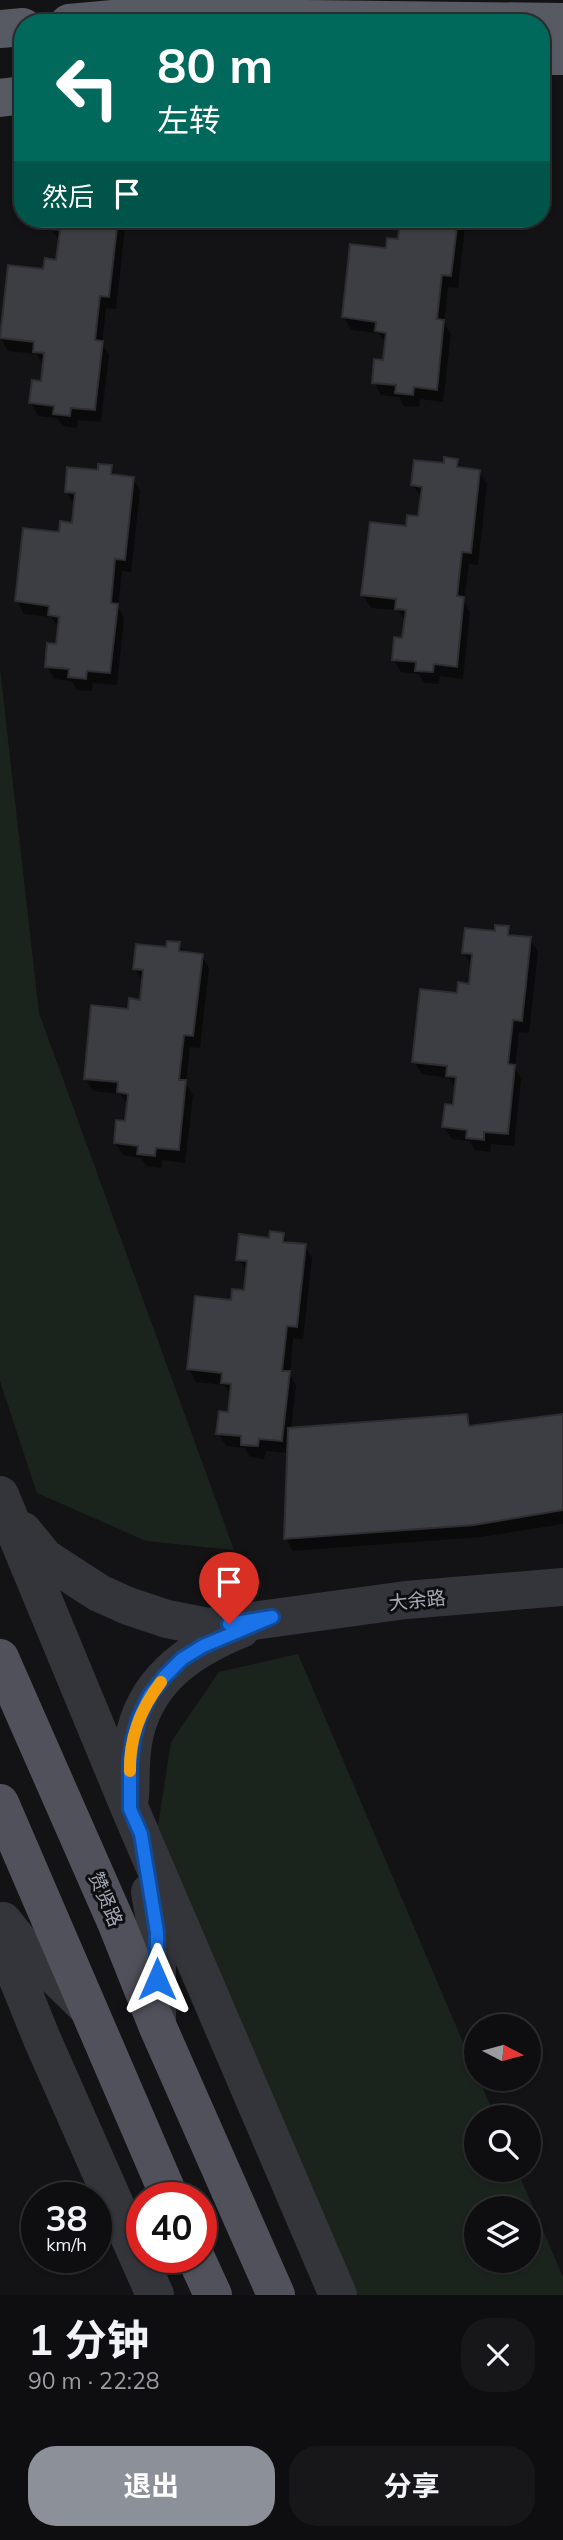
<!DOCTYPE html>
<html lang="zh">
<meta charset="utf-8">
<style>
body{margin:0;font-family:Mulish,"Noto Sans SC",sans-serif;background:#171719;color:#f1f3f6;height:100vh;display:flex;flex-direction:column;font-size:26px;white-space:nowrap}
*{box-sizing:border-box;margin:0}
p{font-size:23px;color:#9b9c9f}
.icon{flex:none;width:38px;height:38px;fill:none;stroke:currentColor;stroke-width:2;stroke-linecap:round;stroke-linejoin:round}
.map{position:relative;height:2295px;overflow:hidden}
.details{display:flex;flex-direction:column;background:#0e0e10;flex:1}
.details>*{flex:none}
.top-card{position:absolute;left:14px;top:14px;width:536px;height:214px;border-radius:28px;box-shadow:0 2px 5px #0004,0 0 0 2px #2e2e30;background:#00695c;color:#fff;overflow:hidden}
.needle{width:46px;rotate:96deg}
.fabs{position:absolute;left:464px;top:2014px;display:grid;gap:14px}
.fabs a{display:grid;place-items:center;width:77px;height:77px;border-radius:50%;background:#0e0e10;box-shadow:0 2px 5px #0004,0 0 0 2px #2e2e30;font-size:35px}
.speed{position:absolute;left:21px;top:2182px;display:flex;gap:14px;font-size:35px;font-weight:700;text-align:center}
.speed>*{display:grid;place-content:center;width:91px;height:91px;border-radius:50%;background:#0e0e10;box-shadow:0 2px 5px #0004,0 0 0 2px #2e2e30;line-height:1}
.speed small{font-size:18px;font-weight:400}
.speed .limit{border:10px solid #d22;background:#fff;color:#111}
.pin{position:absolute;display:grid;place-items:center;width:60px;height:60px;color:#fff;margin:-72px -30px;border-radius:50% 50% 50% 0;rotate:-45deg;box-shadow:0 0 7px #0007}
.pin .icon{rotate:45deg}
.me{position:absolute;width:77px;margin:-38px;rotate:0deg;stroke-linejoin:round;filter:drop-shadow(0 0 5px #0008)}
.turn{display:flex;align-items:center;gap:24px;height:147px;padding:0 28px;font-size:32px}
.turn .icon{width:91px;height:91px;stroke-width:2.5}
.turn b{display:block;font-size:49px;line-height:60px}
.then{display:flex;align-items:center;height:66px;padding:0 28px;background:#0003;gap:14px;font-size:26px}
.round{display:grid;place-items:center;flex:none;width:74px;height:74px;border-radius:28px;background:#171719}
.headline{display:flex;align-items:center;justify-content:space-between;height:119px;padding:0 28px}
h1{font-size:42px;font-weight:700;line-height:52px}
.cta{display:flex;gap:14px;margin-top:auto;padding:14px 28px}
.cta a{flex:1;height:80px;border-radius:28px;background:#8c9099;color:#fff;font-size:28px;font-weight:700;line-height:80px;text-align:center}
.cta a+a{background:#171719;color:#f1f3f6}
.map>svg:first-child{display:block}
</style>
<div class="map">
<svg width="563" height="2295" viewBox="0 0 563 2295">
<rect width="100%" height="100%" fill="#131315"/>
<path fill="#1b241c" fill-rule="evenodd" d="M0,669L39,1013L234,1550L146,1541L37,1493L0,1381Z
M298,1654L476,2073V2079H479L495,2117L476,2118V2170H517L563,2277V2295H358L158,1826L171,1742L219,1672ZM476,2208H528V2261H476Z"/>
<path fill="#0007" d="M52,219H120L125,228L116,309L106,308L102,344L109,355L101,422L78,420L77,428L63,426L57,418L38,416L31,403L42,383L44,365L36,354L8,351L1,338L45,271L58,262L60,241L51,229Z
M399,219H466L458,288L448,287L444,323L451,334L443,402L420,399L419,407L404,406L399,397L381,395L374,382L384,362L387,344L378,333L351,330L344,317L387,250L400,241Z
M457,460L462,470L479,472L487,484L478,565L469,564L464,601L470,612L463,679L440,676L439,684L424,683L419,674L401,672L393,659L404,639L406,622L398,610L371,608L363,595L407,527L420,518L422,498L413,485Z
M111,467L116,477L133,478L140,491L131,572L122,571L118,607L124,618L117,685L93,683L92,691L77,690L72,681L54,679L47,666L58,646L60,628L51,617L24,614L17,601L60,534L73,525L74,505L67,492Z
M508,928L513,937L530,939L538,952L529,1033L519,1032L515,1068L521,1079L514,1146L491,1144L490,1152L475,1150L470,1141L452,1139L444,1127L455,1107V1088L449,1078L422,1074L414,1062L458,995L471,986V965L464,952Z
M179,944L185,953L201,955L209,968L200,1048L190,1047L186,1084L193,1095L185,1163L162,1160L161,1168L146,1166L141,1158L123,1155L115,1143L126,1123L128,1105L120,1094L93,1091L85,1078L129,1011L142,1002V982L135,969Z
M283,1234L288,1244L305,1246L312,1258L303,1339L293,1338L290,1375L296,1386L291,1430L467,1416L473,1427L563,1416V1524L481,1537L293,1551L286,1538L289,1453L266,1451L264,1459L250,1457L245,1448L226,1446L218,1433L230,1414L231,1395L224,1385L196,1382L189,1369L233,1301L245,1292L247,1272L238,1259Z"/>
<path fill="#3c3e43" stroke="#2d2d32" stroke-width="2" d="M50,219H118L109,297L100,296L95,340L103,341L95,410L71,408L70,416L53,414L54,406L29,403L32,380L41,381L44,353L33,352L34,342L0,338L8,265L43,269L45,258L56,260L60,230L49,229Z
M400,219H458L451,276L442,275L437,319L444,320L437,390L414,387L413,395L395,393L396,385L372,383L374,359L383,360L386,333L375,331L376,322L342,317L350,244L386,248L387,238L398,239Z
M444,457L458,459L457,467L480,470L471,553L462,552L457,596L464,597L457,667L434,664L433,672L415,671L416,662L392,660L394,637L402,638L406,610L395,609L396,599L361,595L370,522L406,526L407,515L418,516L422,487L411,485L414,460L444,463Z
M98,464L112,465L111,474L134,477L125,560L115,559L111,603L118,604L110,673L87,671L86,679L68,677L69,669L45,667L47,643L56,644L59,617L48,615L49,606L15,601L23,528L59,532L60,521L72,523L75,493L65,492L67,467L98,470Z
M495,925L509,926L508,935L531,937L522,1021L513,1020L508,1064L515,1065L508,1134L484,1132V1140L466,1138L467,1130L442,1127L445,1104L453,1105L456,1077L446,1076L447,1066L412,1062L420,989L457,993L458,982L469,984L472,954L462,953L465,928L495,931Z
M167,941L180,942L179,951L203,954L193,1036L184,1035L179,1080H186L179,1150L156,1148L155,1156L137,1154L138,1146L114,1143L116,1120L125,1121L128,1094L117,1092L118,1082L84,1079L91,1005L128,1009L129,998L140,1000L143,970L133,969L136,944L166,947Z
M270,1231L284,1233L283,1242L306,1244L297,1327L287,1326L282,1371H290L282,1441L259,1439L258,1446L241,1445V1436L216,1434L219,1411L228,1412L231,1384L221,1383L222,1373L187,1369L195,1296L231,1300L232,1289L244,1290L247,1261L236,1260L239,1234L269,1238Z
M467,1414L469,1426L563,1414V1510L474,1525L284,1539L288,1428Z"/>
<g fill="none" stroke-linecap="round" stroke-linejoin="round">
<path stroke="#34353b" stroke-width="38" d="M0,1495L130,1809L338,2295
M23,1531L45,1558L99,1593L128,1606L167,1619L208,1627L406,1600L563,1587
M130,1797C131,1779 130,1761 133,1743C143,1682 187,1651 241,1629
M150,1892L157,1932V2023
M3,1921L19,1941L86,2006
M0,1935L42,2039L155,2295"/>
<path stroke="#50515a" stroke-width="38" d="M0,1658L116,1922L157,2025L276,2295
M0,1803L170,2198
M196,2258L213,2295"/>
<path stroke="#585a63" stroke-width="38" d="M69,23L134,17L563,22
M0,29L23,27
M541,56H563
M0,98L23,95"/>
</g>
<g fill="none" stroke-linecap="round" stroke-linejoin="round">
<g stroke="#114b97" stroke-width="18">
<path id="route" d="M157,1979V1932L141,1834L130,1809V1764L133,1740L139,1718L150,1695L165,1676L182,1659L203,1646L272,1617L229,1624"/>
</g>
<use href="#route" stroke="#1a73e8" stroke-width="12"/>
<path stroke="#f59e0b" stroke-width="12" d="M130,1771C129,1738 142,1707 161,1682"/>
</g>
<g text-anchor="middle" stroke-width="6" stroke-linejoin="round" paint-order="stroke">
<g font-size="19" fill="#a3a9b7" stroke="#0e0e10">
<text transform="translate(417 1600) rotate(-6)" y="7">大余路</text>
<text transform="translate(106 1899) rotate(67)" y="7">赞贤路</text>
</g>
</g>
</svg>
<div class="fabs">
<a><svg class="needle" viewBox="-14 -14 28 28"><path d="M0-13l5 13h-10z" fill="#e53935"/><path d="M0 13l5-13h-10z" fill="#9b9c9f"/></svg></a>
<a><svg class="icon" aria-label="search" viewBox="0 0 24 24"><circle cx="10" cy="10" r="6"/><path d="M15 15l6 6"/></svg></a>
<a><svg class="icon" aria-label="layers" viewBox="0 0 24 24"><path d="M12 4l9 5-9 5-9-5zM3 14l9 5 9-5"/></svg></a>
</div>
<div class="speed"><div>38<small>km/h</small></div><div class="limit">40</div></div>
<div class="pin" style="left:229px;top:1624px;background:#d93025"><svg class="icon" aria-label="arrive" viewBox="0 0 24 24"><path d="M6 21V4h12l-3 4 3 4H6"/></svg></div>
<svg class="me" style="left:157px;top:1979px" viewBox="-20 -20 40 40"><path d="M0-17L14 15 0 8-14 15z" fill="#1a73e8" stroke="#fff" stroke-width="4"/></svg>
<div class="top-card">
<div class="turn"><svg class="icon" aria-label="left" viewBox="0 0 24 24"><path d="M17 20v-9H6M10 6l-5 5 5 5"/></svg><div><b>80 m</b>左转</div></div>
<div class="then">然后<svg class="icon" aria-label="arrive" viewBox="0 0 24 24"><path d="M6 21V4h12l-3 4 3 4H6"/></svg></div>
</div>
</div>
<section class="details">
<div class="headline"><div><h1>1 分钟</h1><p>90 m · 22:28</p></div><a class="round"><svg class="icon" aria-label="close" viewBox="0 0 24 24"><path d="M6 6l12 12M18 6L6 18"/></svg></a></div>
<div class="cta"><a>退出</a><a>分享</a></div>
</section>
